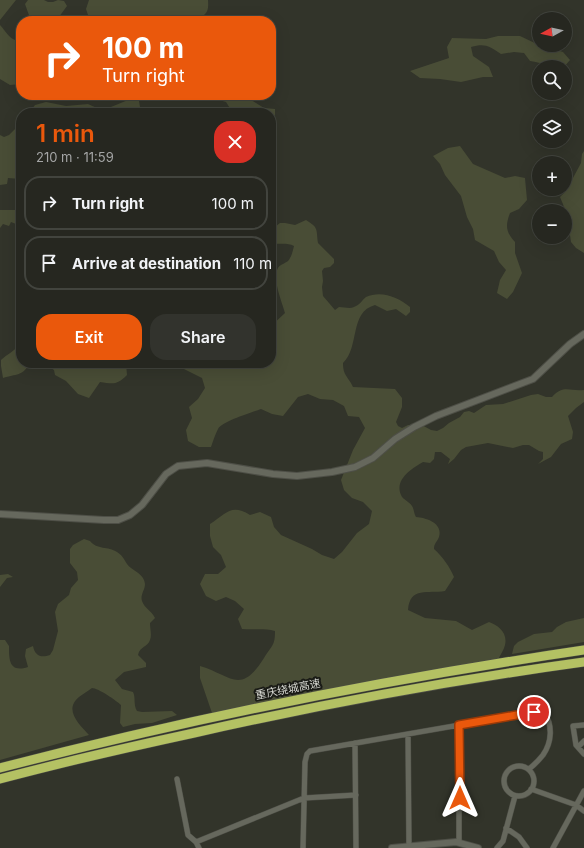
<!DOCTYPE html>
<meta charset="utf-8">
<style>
body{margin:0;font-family:Inter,"Noto Sans SC",sans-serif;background:#32332d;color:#f1f3f6;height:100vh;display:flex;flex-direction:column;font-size:15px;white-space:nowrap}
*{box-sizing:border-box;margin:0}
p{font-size:13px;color:#a4a5a5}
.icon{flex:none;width:22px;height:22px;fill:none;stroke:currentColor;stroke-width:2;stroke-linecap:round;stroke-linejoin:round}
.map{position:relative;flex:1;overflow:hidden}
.sheet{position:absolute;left:16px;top:108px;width:260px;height:260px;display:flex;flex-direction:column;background:#262720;border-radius:16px;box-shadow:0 4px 16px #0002,0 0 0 1px #42443e}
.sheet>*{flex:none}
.top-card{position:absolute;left:16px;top:16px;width:260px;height:84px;border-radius:16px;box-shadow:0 4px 16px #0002,0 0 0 1px #42443e;background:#ea580c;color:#fff;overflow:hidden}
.needle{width:26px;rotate:262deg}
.controls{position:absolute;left:532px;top:12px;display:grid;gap:8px}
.controls a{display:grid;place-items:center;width:40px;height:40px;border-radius:50%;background:#262720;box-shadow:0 4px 16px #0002,0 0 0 1px #42443e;font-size:20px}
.pin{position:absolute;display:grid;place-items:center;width:34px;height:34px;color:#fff;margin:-17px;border:2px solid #fff;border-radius:50%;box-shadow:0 1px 4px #0007}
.me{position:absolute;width:44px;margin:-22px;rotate:0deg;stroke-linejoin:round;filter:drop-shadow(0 0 3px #0008)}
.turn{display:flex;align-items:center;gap:14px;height:84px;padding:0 20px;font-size:18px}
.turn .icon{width:52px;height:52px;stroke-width:2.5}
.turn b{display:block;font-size:28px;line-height:34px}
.round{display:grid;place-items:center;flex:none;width:42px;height:42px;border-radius:16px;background:#32332d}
.summary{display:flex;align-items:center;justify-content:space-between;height:68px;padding:0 20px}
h1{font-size:24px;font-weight:600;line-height:30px;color:#ea580c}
.cta{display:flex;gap:8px;margin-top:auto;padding:8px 20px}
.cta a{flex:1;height:46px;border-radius:16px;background:#ea580c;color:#fff;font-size:16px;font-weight:600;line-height:46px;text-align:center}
.cta a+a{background:#32332d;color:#f1f3f6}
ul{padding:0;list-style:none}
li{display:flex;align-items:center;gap:12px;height:54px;margin:0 8px 6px;padding:0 12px;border:2px solid #42443e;border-radius:16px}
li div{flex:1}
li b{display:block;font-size:15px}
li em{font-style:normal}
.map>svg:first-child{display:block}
</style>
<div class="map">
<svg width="584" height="848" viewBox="0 0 584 848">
<rect width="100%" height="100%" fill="#32342a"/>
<path fill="#494d36" d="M0,0H16L0,20Z
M28,0H44L48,2H53L58,0L64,1L67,6L56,21H31L25,4Z
M89,0H208C209,14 206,12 198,21H101L88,15L86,9Z
M0,25C6,31 11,43 21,40V84L10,85L0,79Z
M498,36H520L539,45L563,52L570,60L564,67C552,67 542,63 530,61L524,53L514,52L501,54C489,46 485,43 471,47L473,56L489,67L493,77H483L461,82L440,79L420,78L410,71L449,58L447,47L452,38L486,39Z
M212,95H243L264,108L275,109V115L271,118V113H233L226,102L216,99Z
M133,98L139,101L141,113H29L35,105L46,102L66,106L88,104L99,109H106Z
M21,123V179L8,178L7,184L0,185V135L4,137L9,135Z
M460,146L473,164L505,178L515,176L525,178L527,200L519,209L510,213C505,226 506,232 515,242V253L522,273L513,292L507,299L497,293L500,280L506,270L499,262L494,251L475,240L473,229L467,217L461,196L445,175L440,164L433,156L448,148Z
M584,151V253L576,248L571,242L567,214L560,197L566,191L581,163L582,154Z
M0,210H21V226L11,222L9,226L3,224L0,228Z
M306,220C319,228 316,229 318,243L334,259V263L330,267L324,268L322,271L323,281L322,287L323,296L335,310L339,307C344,307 350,309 354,307C360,305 362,300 366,297C381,290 398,297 410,307V312L406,316L396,309L387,311L375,305C349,312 360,347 343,363C343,376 348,376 353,387L395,389L402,398V407L396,422L398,426L402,428L408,425L420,424L431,430L437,431L443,428L449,423L460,417L464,412L469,411L474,413L486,405L503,404L531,395L538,394L546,397H552C564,384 570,392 584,390V402L576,408L568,416L573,432L572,439L561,444L551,457L538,464L543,459V452L539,451L529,445H523L513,448L488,443L466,447L461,450L454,459L448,464L450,459L441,452H435L434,459L430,463L423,462C413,468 394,479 401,495C403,500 409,501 412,506C414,509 414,514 416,517C427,518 443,523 439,537C437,542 434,543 434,549C442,556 450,567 454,577L445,591C428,594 410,586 408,610L425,618L456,621L472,630L489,622C498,625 508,633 505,645C504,650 500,655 498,660L212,713L200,678V666C231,675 240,696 264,658C272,645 275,646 275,631C264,628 254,630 242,629L238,619L244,609L235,601L226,597L216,601L206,596L200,584L205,574H218L226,567L221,555L213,547L210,536V524C226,514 231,503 250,515L260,512L271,517L274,527L281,535L312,549L322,555L334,559L342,552L357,533L369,524L372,511L363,502L352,498L344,490L341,480L353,450L365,428L359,417L348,416L344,406L333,400L320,399L308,394L298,397L283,416L272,414L261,409C251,413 223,421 218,429C215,435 213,441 211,447H199L188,441L186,430L192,418L189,407L198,399L205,388L202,378L180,367L174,363H271V326L285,313C282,302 273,281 277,270C279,263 288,264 290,258C292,255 293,250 294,246C287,242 279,245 271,243V230L280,223H285L295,225Z
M21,333V363H30C23,376 16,374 3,378L1,366V360C7,354 15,351 20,344L19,337Z
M43,363H126L127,375C117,385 114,384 100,382L89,398L78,394L66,381L55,375L54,370Z
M84,539L90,541C97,550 108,546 117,552C122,555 124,559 127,564C132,571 144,573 145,584C145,590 140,595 142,601C145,609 151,610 155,618L150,623C150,629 152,635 150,640C148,647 140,646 138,655L146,663V667L124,672L115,680L122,689L133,692C136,698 133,704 137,711L142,712L172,711L177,715L152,723L135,724L123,727L120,723L121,705C117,701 98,688 92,688C88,691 83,694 79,697C63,710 80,725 89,735L0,760V640H5L9,646C9,660 9,673 28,667L25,656L26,649L33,646C35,656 41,658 50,655L53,650L58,631L55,612L58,604L69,595L71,588L78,580L77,572L70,563V549L73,545Z
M8,574L13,577L7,578L0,587V575Z
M584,618V642L512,654L514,646L518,642L534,634L552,632L557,627L566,622Z"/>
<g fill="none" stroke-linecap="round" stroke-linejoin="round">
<g stroke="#4e4f47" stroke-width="6">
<path id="minor" d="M459,725V842
M584,725L573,726L576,745L584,754
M408,734L409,846
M355,743L356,848
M578,747L584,741
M504 781a15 15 0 1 1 30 0a15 15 0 1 1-30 0Z
M177,779L188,835L196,842L199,848
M531,789L576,805L584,811
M506,828L519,837L527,848
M196,842L304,798L356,795
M303,848L305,762L307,754L310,751L534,712H544C553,725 552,742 543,755C539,760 534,765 529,769
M497,848L503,841L515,796
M553,848L584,791"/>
</g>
<g stroke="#4e4f47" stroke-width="8">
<path id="tertiary" d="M0,514L104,520H118L130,515L142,505L166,474L178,466L207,463L273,474L297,476L332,472L355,467L373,458L395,439L414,427L436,416L533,379L570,344L584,334
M392,848L456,842L478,848"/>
</g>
<g stroke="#4e4f47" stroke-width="10">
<path id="motorway" d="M0,768C192,718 387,679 584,650
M0,779C64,762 129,747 194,733C323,704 453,680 584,662"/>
</g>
<use href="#minor" stroke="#66685d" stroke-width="5"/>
<use href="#tertiary" stroke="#66685d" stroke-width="6"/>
<use href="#motorway" stroke="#b4c163" stroke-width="9"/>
</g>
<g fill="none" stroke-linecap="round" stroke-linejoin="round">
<g stroke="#983908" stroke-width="10">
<path id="route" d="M460,798L459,725L534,712"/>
</g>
<use href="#route" stroke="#ea580c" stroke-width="7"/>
</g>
<g text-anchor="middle" stroke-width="4" stroke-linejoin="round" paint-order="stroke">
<g font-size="11" fill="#d5d6d0" stroke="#1a1b16">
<text transform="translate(288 689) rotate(-11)" y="4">重庆绕城高速</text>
</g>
</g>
</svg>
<div class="controls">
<a><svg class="needle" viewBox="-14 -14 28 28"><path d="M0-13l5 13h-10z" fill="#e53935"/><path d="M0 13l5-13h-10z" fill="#a4a5a5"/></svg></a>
<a><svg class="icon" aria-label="search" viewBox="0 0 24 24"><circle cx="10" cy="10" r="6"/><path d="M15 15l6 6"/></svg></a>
<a><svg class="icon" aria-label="layers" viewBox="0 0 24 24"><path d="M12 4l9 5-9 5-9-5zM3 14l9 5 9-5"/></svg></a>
<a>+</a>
<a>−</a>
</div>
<div class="pin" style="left:534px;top:712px;background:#d93025"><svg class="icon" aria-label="arrive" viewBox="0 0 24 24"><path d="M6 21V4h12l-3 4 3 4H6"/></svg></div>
<svg class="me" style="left:460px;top:798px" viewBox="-20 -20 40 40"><path d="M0-17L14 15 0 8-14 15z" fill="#ea580c" stroke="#fff" stroke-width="4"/></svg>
<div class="top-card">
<div class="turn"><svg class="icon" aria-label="right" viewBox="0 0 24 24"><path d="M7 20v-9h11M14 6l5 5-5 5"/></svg><div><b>100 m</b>Turn right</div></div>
</div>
<section class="sheet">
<div class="summary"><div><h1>1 min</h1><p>210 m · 11:59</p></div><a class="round" style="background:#d93025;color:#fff"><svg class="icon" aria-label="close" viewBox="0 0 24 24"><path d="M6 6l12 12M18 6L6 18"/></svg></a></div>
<ul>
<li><svg class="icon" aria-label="right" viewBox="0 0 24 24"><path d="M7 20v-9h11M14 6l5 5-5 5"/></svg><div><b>Turn right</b></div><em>100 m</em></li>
<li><svg class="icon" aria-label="arrive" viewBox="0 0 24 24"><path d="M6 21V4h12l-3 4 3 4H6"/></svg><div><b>Arrive at destination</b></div><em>110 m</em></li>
</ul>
<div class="cta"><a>Exit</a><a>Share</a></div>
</section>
</div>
